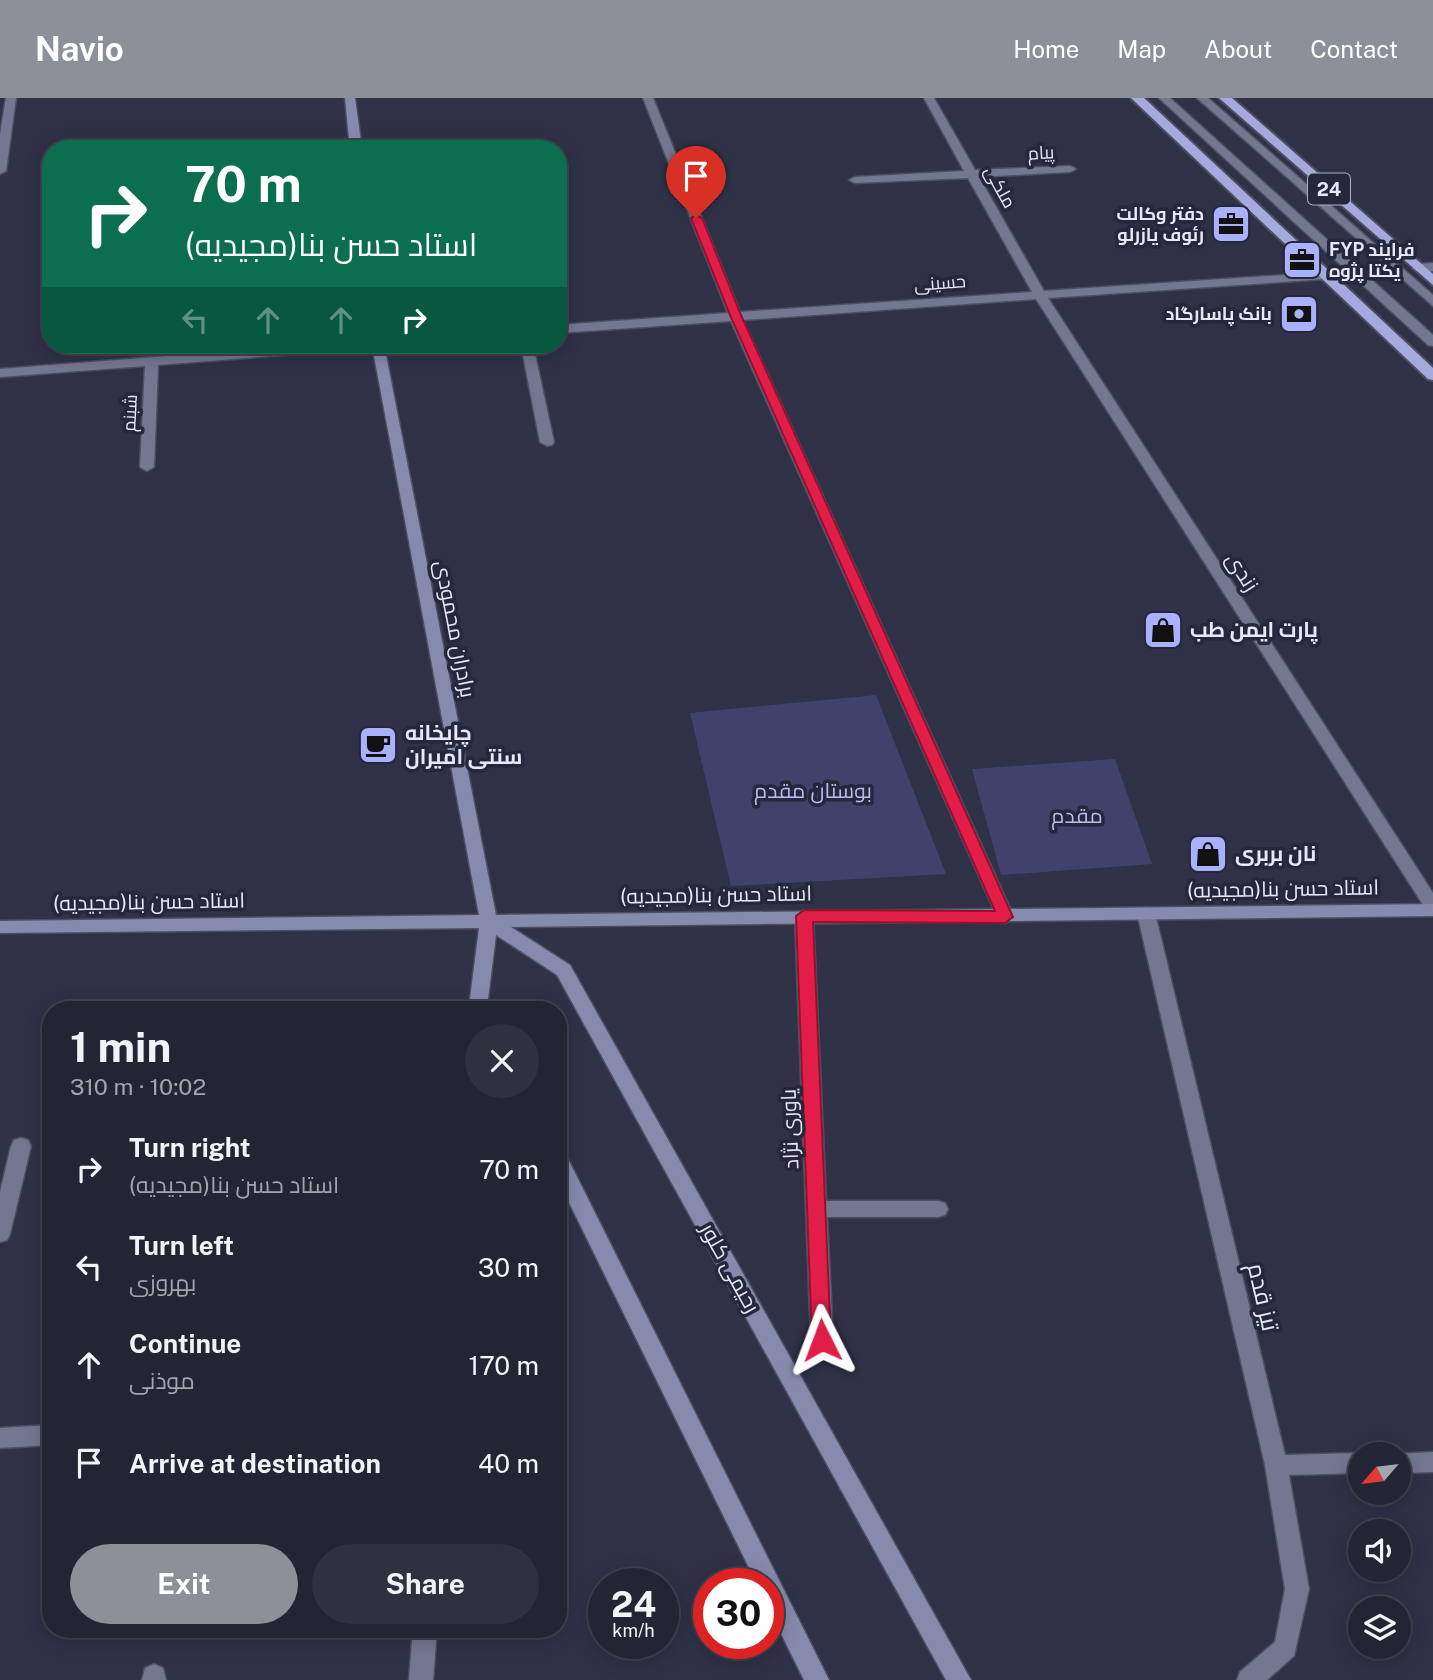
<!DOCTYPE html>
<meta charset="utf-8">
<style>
body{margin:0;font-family:"Public Sans",Cairo,sans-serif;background:#2f3141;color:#f1f3f6;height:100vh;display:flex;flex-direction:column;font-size:26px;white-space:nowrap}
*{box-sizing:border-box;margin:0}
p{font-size:23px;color:#a3a5ad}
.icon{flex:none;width:38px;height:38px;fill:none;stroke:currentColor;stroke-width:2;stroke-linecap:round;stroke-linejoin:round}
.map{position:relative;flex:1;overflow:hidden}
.side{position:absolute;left:42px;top:903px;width:525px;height:637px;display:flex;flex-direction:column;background:#232535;border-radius:28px;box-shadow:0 4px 18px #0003,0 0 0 2px #404250}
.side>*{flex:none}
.banner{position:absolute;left:42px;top:42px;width:525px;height:214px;border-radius:28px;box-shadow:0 4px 18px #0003,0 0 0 2px #404250;background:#0b6e4f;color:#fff;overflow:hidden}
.needle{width:46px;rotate:242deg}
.controls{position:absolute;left:1348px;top:1344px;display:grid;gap:14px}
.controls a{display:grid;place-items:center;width:63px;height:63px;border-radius:50%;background:#232535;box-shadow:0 4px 18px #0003,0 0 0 2px #404250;font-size:35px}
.speed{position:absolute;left:588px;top:1470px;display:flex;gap:14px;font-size:35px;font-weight:700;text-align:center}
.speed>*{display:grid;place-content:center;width:91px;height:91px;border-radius:50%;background:#232535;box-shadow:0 4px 18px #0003,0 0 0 2px #404250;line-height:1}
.speed small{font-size:18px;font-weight:400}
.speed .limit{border:10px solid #d22;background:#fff;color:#111}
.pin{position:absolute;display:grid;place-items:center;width:60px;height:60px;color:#fff;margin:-72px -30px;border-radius:50% 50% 50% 0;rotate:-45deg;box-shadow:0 0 7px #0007}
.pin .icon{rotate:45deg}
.me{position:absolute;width:77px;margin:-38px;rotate:357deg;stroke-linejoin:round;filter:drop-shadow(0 0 5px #0008)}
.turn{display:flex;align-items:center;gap:24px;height:147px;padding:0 28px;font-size:32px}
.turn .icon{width:91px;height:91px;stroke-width:2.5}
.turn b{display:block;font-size:49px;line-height:60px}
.lanes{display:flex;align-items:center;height:66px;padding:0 28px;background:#0003;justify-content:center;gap:35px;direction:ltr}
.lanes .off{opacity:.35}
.round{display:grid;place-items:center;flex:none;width:74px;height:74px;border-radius:37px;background:#2f3141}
.overview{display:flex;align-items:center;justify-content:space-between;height:119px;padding:0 28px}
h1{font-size:42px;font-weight:700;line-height:52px}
.primary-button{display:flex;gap:14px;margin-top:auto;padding:14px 28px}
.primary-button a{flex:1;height:80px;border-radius:42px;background:#8c9099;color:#fff;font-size:28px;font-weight:700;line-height:80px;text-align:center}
.primary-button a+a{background:#2f3141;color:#f1f3f6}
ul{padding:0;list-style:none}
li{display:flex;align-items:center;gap:21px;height:98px;padding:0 28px}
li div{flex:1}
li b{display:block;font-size:26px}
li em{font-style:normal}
header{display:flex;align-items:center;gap:42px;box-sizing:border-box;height:98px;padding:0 35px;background:#8c9099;color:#fff}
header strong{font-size:33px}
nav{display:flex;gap:38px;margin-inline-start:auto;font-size:24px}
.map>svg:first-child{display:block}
</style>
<header>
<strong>Navio</strong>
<nav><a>Home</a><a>Map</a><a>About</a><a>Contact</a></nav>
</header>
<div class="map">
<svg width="1433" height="1582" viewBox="0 0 1433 1582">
<rect width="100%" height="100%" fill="#2f3147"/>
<path fill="#40426c" d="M876,597L946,776L731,788L690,615Z
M1115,661L1152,766L1001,777L972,671Z"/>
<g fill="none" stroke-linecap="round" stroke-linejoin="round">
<g stroke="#4d4f61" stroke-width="3">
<path id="service" d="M1159,0H1170L1433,237V248L1428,247Z
M1197,0H1208L1433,197V208Z"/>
</g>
<g stroke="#4d4f61" stroke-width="3">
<path id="minor" d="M6,0H16L6,73L0,76V36Z
M643,0H653L740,214L1032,194L968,80L855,85L849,82L855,79L964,73L924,0H934L975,72L1070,68L1076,71L1070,74L979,79L1044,193L1329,174V180L1325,181L1048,200L1433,795V815L1427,813L1036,201L743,222L1014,819L1005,825L999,823L731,223L558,235V227L728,215Z
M1433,165V173L1418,174L1412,170L1418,166Z
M312,247H364L358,251L158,267L154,369L147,373L140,369L145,268L0,279V271Z
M521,247H533L554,344L552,347L547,348L540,344Z
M1146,809L1155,815L1285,1357L1360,1355L1364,1356H1360V1375L1289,1377L1309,1491L1294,1558L1267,1582H1237L1240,1574L1275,1544L1285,1491L1265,1367L1137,815Z
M804,812L813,818L826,1103H938L945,1105L948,1111L945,1117L938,1119H827L833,1242L830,1248L822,1251L814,1248L811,1242L795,818Z
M21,1040L28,1042L31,1048L10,1136L7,1142L0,1144V1094L11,1048L14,1042Z
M51,1327V1347L0,1350V1330Z
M1433,1354V1374L1398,1375V1356H1394Z
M413,1531H437L433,1582H409Z
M154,1566L163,1570L166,1582H142L145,1570Z"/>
</g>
<g stroke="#4d4f61" stroke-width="3">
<path id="secondary" d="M345,0H355L362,51H350Z
M372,247H384L496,817L1433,806V818L511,829L570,867L971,1582H946L557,877L496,837L488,901L493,912H475L470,901L479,830L0,835V823L479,817Z
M558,1053L565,1055L568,1061L829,1582H804L768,1509V1486H757L558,1082Z"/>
</g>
<g stroke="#4d4f61" stroke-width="4">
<path id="trunk" d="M1131,0H1144L1433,270V282L1428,281Z
M1219,0H1232L1433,176V187Z"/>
</g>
<use href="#service" fill="#747790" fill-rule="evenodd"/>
<use href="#minor" fill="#747790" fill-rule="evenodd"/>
<use href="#secondary" fill="#868aad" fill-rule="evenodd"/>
<use href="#trunk" fill="#a4aade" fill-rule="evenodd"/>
</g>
<path fill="#e11d48" stroke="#92132f" stroke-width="2" d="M696,117L702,120L741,217L1013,819L1005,825L813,824L831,1242L828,1248H815L812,1242L796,818L804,812L995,813L730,217L691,120Z"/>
<defs>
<g id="office-square" transform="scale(2.0125)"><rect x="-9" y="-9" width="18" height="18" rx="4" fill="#a9b0fc" stroke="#25273c"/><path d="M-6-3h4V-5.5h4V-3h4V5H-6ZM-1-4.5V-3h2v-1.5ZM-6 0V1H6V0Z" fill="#111"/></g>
<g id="bank-square" transform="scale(2.0125)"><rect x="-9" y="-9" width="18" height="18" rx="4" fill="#a9b0fc" stroke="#25273c"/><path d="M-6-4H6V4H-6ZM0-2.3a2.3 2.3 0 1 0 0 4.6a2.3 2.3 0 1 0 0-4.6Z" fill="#111"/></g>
<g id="shop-square" transform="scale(2.0125)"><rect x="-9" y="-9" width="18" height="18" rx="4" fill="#a9b0fc" stroke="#25273c"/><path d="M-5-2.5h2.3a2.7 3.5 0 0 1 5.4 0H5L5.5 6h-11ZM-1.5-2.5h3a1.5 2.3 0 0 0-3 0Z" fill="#111"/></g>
<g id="cafe-square" transform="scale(2.0125)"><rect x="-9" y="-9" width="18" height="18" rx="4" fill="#a9b0fc" stroke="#25273c"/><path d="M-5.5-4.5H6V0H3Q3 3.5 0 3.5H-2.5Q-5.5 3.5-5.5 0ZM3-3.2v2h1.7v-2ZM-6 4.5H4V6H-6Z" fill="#111"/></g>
</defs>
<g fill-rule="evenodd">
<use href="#office-square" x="1231" y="126"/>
<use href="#office-square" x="1302" y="162"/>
<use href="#bank-square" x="1299" y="216"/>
<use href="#shop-square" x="1163" y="532"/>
<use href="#cafe-square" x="378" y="647"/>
<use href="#shop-square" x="1208" y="756"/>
</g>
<g text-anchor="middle" stroke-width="7" stroke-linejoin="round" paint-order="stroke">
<g font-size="18" fill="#e6e8f6" stroke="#25273c">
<text transform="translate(1041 55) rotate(-3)" y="6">پیام</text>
<text transform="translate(1000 89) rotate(61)" y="6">ملکی</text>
<text transform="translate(940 185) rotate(-4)" y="6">حسینی</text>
<text transform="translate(130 315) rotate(-87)" y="6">شبنم</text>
</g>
<g font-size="18" font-weight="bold" fill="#e6e8f6" stroke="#25273c" text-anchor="end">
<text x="1204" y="122">دفتر وکالت<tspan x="1204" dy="21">رئوف یازرلو</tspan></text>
<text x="1329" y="158" text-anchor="start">FYP فرایند<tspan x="1329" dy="21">یکتا پژوه</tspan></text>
<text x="1272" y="222">بانک پاسارگاد</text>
</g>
<rect fill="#25273c" stroke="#acaebe" stroke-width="2" x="1308" y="75.5" width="42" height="31" rx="5"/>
<g font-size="19" font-weight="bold" fill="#e6e8f6">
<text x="1329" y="98">24</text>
</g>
<g font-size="21" fill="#e6e8f6" stroke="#25273c">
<text transform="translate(1242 474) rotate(57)" y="7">زندی</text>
<text transform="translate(455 531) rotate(79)" y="7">برادران محمودی</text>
<text transform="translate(1283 791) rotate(-1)" y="7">استاد حسن بنا(مجیدیه)</text>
<text transform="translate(716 797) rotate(-1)" y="7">استاد حسن بنا(مجیدیه)</text>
<text transform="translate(149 804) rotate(-1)" y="7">استاد حسن بنا(مجیدیه)</text>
<text transform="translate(790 1031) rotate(-92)" y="7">یاوری نژاد</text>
<text transform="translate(730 1170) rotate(61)" y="7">رحیمی کلور</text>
</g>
<g font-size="21" font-weight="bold" fill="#e6e8f6" stroke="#25273c" text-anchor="start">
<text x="1190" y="539">پارت ایمن طب</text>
<text x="405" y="642">چایخانه<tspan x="405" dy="24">سنتی امیران</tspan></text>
<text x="1235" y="763">نان بربری</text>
</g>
<g font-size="21" fill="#b7bdf2" stroke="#25273c">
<text x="813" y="700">بوستان مقدم</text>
<text x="1077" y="725">مقدم</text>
</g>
<g font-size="24" fill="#e6e8f6" stroke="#25273c">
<text transform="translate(1263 1199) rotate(77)" y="8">تیز قدم</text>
</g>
</g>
</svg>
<div class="controls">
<a><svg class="needle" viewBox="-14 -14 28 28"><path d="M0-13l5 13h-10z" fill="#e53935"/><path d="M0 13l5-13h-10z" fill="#a3a5ad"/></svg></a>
<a><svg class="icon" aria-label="sound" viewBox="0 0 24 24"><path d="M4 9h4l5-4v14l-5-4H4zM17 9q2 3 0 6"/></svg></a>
<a><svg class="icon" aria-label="layers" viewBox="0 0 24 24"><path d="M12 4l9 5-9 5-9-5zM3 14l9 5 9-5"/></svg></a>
</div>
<div class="speed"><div>24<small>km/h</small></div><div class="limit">30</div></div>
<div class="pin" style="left:696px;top:120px;background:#d93025"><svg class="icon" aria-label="arrive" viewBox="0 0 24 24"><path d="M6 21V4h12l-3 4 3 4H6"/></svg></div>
<svg class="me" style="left:822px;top:1242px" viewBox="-20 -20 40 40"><path d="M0-17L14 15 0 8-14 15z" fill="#e11d48" stroke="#fff" stroke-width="4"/></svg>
<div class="banner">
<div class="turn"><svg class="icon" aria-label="right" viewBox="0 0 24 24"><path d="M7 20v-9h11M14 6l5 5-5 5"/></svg><div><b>70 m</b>استاد حسن بنا(مجیدیه)</div></div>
<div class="lanes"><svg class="icon off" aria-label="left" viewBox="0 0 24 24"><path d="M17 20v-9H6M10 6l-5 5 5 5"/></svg><svg class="icon off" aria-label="ahead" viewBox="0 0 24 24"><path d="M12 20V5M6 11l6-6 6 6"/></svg><svg class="icon off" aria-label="ahead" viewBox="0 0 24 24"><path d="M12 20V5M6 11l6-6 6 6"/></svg><svg class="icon" aria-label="right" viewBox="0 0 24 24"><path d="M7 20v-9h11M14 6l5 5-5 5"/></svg></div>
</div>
<section class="side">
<div class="overview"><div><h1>1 min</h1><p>310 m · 10:02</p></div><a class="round"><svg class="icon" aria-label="close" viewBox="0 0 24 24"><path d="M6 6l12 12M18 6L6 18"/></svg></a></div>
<ul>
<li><svg class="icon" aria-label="right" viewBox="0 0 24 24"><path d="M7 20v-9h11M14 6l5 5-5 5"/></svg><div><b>Turn right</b><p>استاد حسن بنا(مجیدیه)</p></div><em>70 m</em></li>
<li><svg class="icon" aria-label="left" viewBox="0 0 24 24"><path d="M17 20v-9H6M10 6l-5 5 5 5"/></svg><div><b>Turn left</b><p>بهروزی</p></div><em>30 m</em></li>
<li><svg class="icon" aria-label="ahead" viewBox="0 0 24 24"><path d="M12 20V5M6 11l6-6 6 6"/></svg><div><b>Continue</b><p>موذنی</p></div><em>170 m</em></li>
<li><svg class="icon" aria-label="arrive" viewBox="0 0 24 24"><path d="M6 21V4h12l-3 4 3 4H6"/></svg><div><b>Arrive at destination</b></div><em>40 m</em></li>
</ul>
<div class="primary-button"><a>Exit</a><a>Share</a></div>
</section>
</div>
